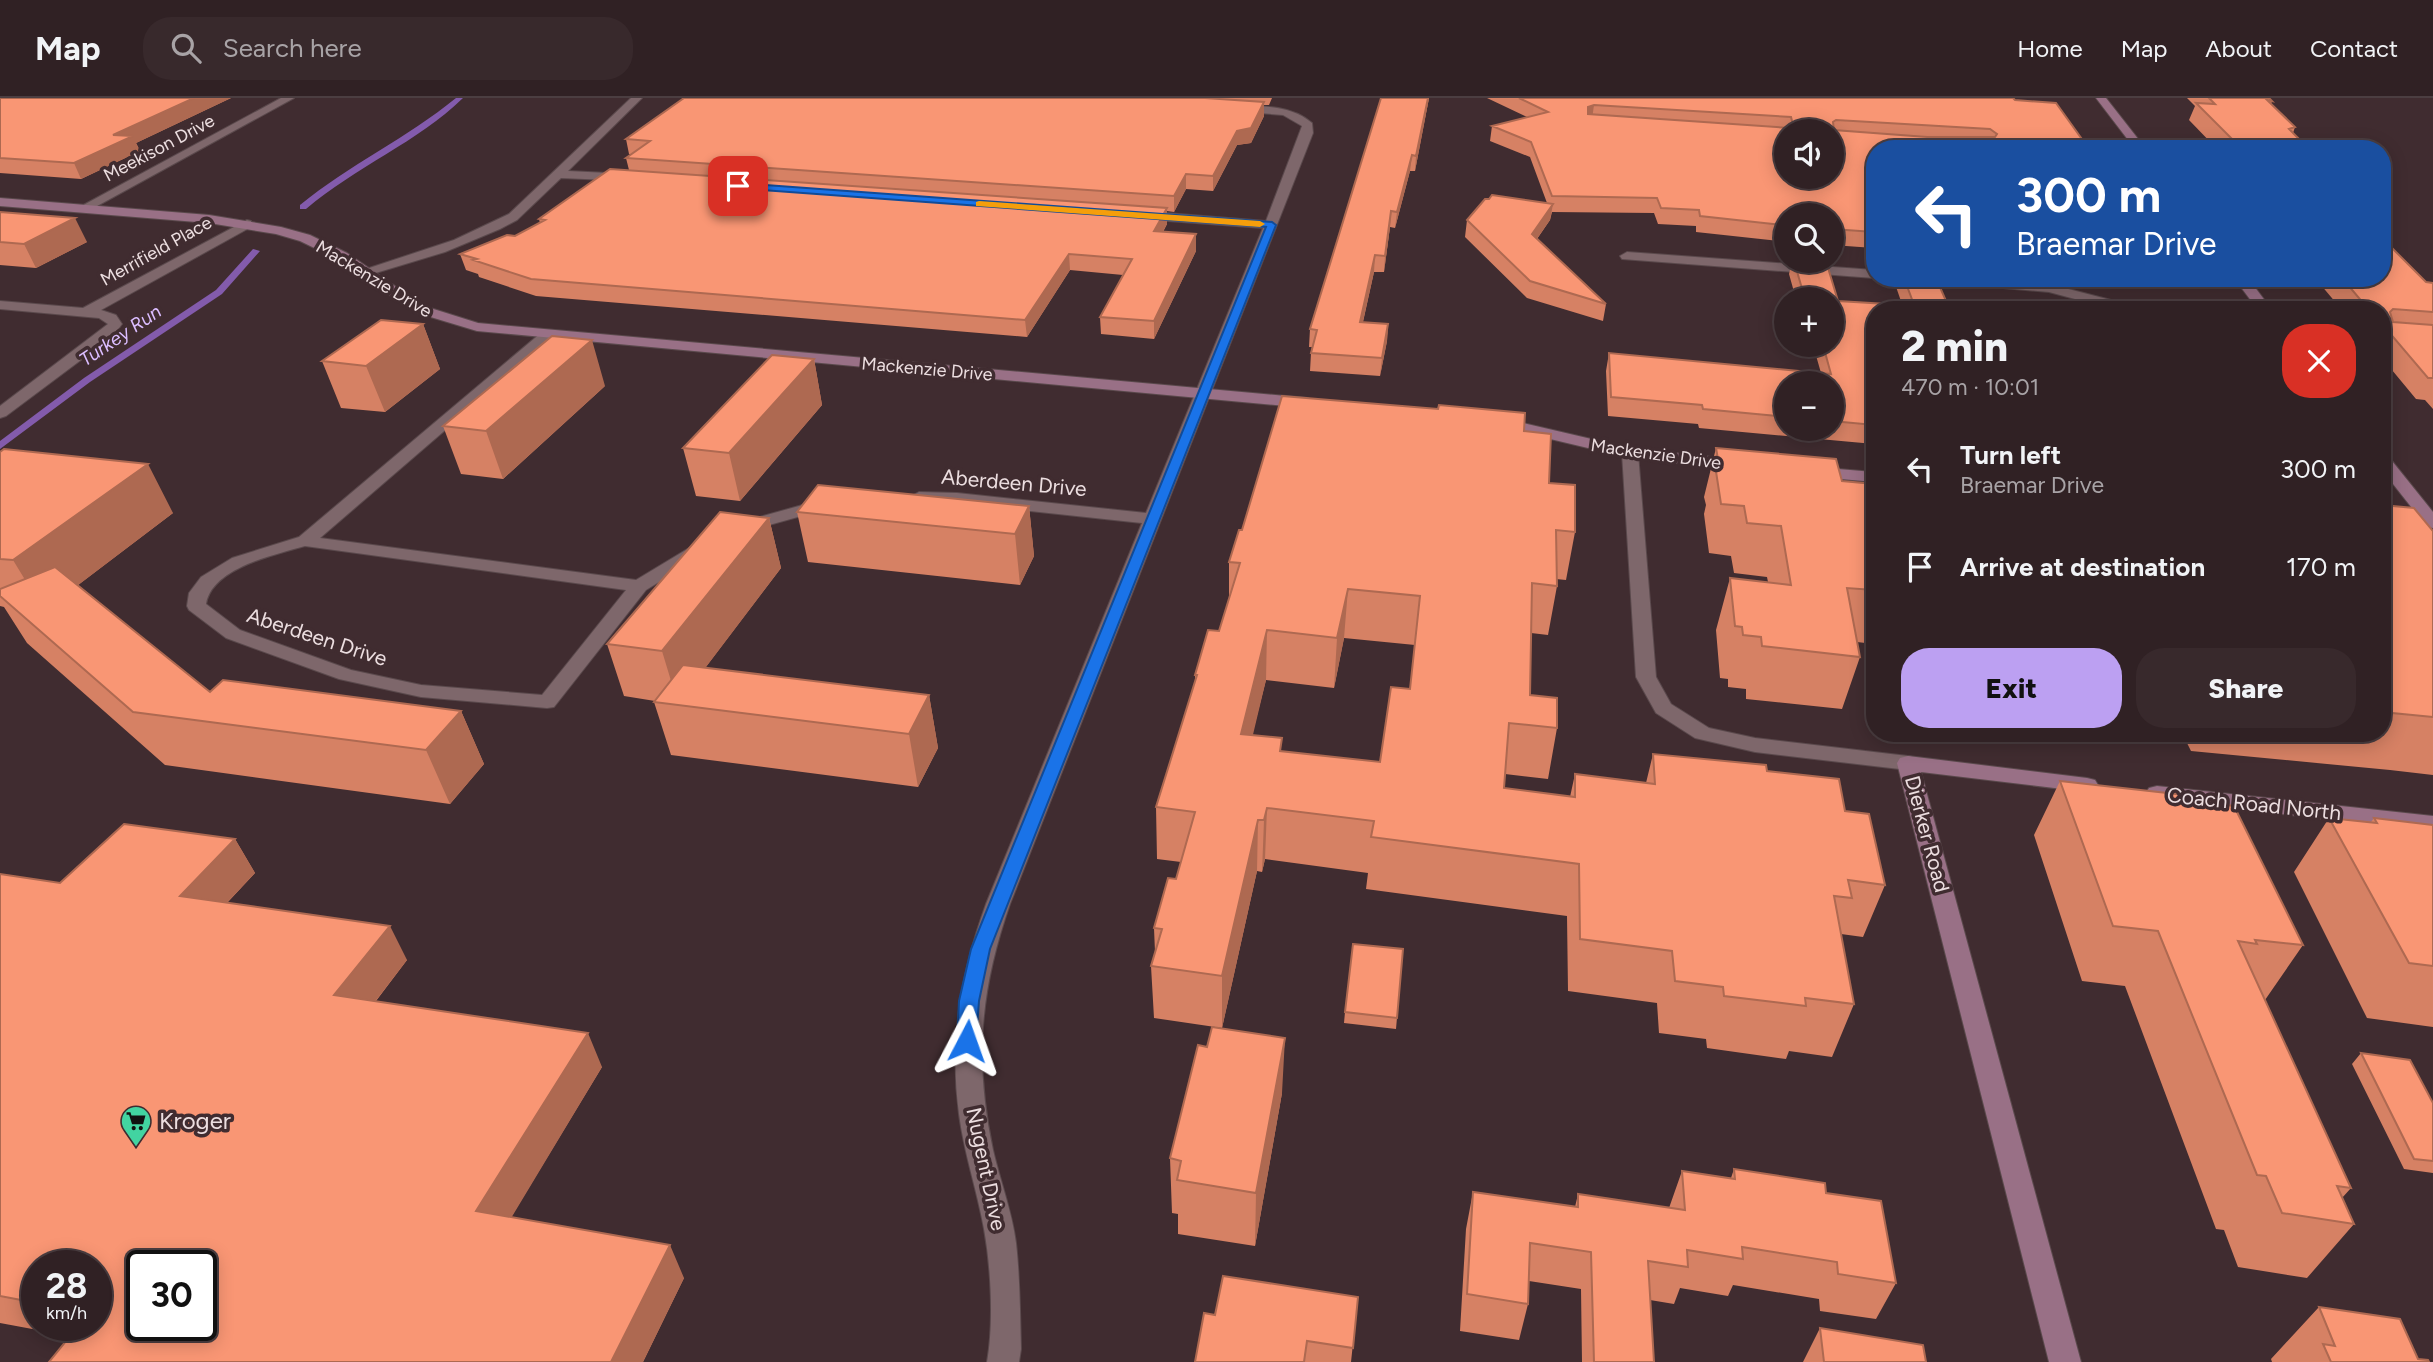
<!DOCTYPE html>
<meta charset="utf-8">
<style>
body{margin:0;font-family:Figtree,sans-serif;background:#38292c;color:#f1f3f6;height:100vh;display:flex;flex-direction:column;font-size:26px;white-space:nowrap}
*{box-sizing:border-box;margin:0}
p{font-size:23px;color:#a8a3a6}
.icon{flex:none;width:38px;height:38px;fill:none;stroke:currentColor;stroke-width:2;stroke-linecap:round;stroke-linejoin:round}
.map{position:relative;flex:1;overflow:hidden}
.side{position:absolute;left:1866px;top:203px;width:525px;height:441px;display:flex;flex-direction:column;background:#302124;border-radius:28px;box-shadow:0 4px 18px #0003,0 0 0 2px #4b3e41}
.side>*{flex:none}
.hud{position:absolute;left:1866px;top:42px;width:525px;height:147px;border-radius:28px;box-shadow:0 4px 18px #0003,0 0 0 2px #4b3e41;background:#1a4fa0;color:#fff;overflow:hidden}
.tools{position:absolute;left:1774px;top:21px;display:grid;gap:14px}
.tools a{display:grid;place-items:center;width:70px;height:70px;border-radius:50%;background:#302124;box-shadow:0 4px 18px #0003,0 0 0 2px #4b3e41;font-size:35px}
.speed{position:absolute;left:21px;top:1152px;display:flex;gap:14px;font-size:35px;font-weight:700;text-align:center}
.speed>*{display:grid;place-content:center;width:91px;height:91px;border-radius:50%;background:#302124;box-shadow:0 4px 18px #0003,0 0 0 2px #4b3e41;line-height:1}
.speed small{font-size:18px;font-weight:400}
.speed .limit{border:4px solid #111;border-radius:10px;background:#fff;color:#111}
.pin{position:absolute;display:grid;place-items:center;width:60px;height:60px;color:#fff;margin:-30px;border-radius:14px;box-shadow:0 4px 10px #0006}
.me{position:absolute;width:77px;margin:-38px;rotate:4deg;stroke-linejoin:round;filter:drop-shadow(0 0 5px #0008)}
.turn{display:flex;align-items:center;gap:24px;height:147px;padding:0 35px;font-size:32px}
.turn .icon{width:91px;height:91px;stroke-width:2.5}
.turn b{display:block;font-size:49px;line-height:60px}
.round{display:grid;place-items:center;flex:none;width:74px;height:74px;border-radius:28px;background:#38292c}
.summary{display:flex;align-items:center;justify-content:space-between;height:119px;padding:0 35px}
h1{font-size:42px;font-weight:800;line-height:52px}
.button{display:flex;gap:14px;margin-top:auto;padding:14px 35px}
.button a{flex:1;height:80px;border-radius:28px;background:#bca0f2;color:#111;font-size:28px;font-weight:800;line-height:80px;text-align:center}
.button a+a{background:#38292c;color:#f1f3f6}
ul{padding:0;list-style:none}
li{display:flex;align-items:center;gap:21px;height:98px;padding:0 35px}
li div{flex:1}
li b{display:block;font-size:26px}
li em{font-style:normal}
header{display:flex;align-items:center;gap:42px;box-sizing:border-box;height:98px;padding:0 35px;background:#302124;border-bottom:2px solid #4b3e41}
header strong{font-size:33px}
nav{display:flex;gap:38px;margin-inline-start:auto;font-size:24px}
.search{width:490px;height:63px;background:#38292c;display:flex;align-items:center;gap:18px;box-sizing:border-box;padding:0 24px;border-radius:28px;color:#a8a3a6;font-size:26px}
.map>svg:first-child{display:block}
</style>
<header>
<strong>Map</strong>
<div class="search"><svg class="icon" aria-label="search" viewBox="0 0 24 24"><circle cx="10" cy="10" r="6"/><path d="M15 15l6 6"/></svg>Search here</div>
<nav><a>Home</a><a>Map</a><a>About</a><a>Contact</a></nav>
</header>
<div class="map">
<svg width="2433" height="1264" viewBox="0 0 2433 1264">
<rect width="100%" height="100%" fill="#402c30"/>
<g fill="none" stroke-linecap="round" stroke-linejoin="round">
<path fill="#835bac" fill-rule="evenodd" d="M456,0H463C418,44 355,69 306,111H300V107C349,67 407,40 456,0Z
M253,151L260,153L222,196L90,284L0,351V343L84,280L216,192Z"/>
<g stroke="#5a494c" stroke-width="2">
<path id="street" d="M281,0H294L88,113H80L78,110Z
M631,0H642L568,73L628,76L634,80L632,83L561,80L517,122L500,131L445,154L369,177L364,178L357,174L454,142L509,116Z
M1237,8C1263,8 1291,7 1312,25L1313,35L1010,806C980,892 974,962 993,1052C1000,1083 1012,1113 1016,1145C1020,1180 1020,1216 1021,1251L1019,1264H987C994,1225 991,1169 984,1131C977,1092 964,1055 959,1016C949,942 961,875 986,806L1142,425L957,405L919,404L910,399L919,394L957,395L1146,415L1263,130L1141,121L1135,117L1141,113L1266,123L1302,28L1283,17L1233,13V9Z
M247,122L251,123V129L101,212L116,217L122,226L113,238L6,318L0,320V308L108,226L99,220L0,211V203L83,210Z
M1627,154L1874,172V180L1622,161L1620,158Z
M1928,180H1984L2049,186L2138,209L2140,212H2116L2049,194L1935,184Z
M547,233L554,237L552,240L320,440L636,482L694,447H706L709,451L706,455L646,492L554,609L547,610L421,599L339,581L226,540L189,512L187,508L189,495L201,479L232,460L299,439L542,234ZM305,448L626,492L542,597L421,587L351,572L240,532L206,506C212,470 274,457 305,448Z
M1630,350L1638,355L1656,579L1671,606L1709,630L1755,640L1908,658L1916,660L1919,665L1916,670L1908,672L1755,654L1695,640L1656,615L1636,579L1622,355Z
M824,401L833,406L830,410L744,434L735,429L738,425Z"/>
</g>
<g stroke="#5a494c" stroke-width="2">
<path id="secondary" d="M2096,0H2106L2146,51H2135Z
M0,100L209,117L281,129L310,137L347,155L424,208L478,225L1308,300L1316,305L1308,310L477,233L414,214L337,161L300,143L276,136L209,125L0,108Z
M2234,180H2248L2272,212H2258Z
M1497,319L1630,350L1741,362L1749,367L1741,372L1630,360L1491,327L1489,324Z
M2382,356L2388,358L2433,414V430L2427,429L2382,372Z
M1814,369L1874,374V384L1808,378L1806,374Z
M1908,658L2087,680L2095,682L2098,687L2095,692L2087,694L1921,674L2081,1264H2049L1897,665L1900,660Z
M2157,688L2433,718V734L2149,700L2146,695L2149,690Z"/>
</g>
<use href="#street" fill="#7e676b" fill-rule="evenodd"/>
<use href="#secondary" fill="#997086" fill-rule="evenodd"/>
</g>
<path fill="#d68164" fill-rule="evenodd" d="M0,0H231L136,45L140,53L81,81L0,75Z
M684,0H1272L1269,7H1264V18L1251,45L1237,47L1213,93L1186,91L1174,114L1167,113V126L1163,134L1196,153L1154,241L1101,236L1100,219L1123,177L1070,172L1027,239L536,198L479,179L478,176L466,172L460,156L515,138L540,125L539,121L629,72L626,60L631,56H629L626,41Z
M1381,0H1429L1415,73H1410L1395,130L1390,129L1384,174H1374L1363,224L1388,226L1387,243L1380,278L1310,273L1311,255L1312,249H1309L1310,231Z
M1487,0H2013L2015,2L2089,51H1874V150L1832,147V117H1787V163H1826L1838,203L1874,212V346L1699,330L1698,326L1608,318L1606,273L1609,255L1821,275L1813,247H1832V201H1796L1789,176L1792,163H1785L1779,143L1696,134V128L1658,126L1654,115L1552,114L1550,122L1537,141L1606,206L1603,223L1527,200L1465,139L1467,122L1547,105L1530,59L1490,43L1492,28L1527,19ZM1787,285H1832V331H1787Z
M2187,0H2269L2272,3L2271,6L2295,29L2293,35L2309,51H2217L2189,22L2195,8Z
M0,114L87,144L36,170L0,167Z
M1893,180H1936L1950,212H1904Z
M2315,180H2382L2433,185V311L2425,302L2416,301L2382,260V212H2342Z
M2021,202L2060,212H2017Z
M423,226L440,271L385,314L341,310L322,263Z
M814,261L822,307L740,403L696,398L683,350Z
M605,288L503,381L461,376L443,328Z
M1524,333L1575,434L1566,482L1556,481L1557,488L1548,537L1531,535L1530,597L1557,630L1548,681L1505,676L1504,690L1570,699L1575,676L1646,685L1653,656L1767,673L1845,713L1885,787L1863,839L1841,836L1854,906L1832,959L1789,953L1786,961L1707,950L1706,941L1659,935L1657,905L1568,893L1567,818L1366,791L1368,775L1265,761L1262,774L1257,773L1222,930L1154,920L1151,868L1155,854L1154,830L1176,781L1181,764L1157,761L1156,709L1195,584V577L1219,533L1229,502V464L1242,432ZM1344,540L1415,547L1410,591L1380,664L1282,653L1252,637L1266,582L1334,590Z
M1716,350L1842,383L1874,386V546L1857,544L1860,559L1842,611L1746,601V591L1728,589V581L1720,580L1716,532L1730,480L1768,484L1767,479L1734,475L1731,458L1709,455L1704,416L1706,407L1704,399Z
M0,354L173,415L78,487L210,594L461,613L484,666L450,706L165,667L27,545L4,509L0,508Z
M2382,407L2433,433V677L2390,672L2191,653L2182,635H2382Z
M1029,408L1034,458L1020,487L808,464L797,414Z
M769,420L781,470L705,570L929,597L938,650L918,689L671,657L654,604L655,603L624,598L607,546Z
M2041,635H2123L2120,641L2094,638L2091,645L2042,639Z
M2060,683L2188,702L2303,847L2265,902L2351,1090L2342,1100L2354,1126L2307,1180L2238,1169L2224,1132L2216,1131L2125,888L2082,883L2034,737Z
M2329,720L2371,724L2374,720L2433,727V929L2367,920L2294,774Z
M235,741L255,775L227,805L407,862L376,903L602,969L511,1119L684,1180L643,1264H49L70,1238L0,1225V776L60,785ZM37,1167H96V1227H37Z
M1403,851L1396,931L1344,925L1345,914Z
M2361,955L2433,1005V1075L2404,1071L2352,966Z
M1282,995L1255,1148L1178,1136V1116L1172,1115L1170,1060Z
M1734,1071L1826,1095L1896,1185L1876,1221L1820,1213L1819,1201L1733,1187L1728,1198L1680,1190L1674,1206L1650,1202L1654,1264H1582L1581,1191L1529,1183L1528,1206L1519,1242L1460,1233L1466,1131L1473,1094L1575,1109L1578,1096L1669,1110L1682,1073L1731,1080Z
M1358,1199L1351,1264H1195L1215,1217Z
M2319,1209L2418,1261L2429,1264H2272L2271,1261Z
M1820,1230L1926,1264H1803Z"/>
<path fill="#ae6951" d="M194,0H231L136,45L140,53L81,81L74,65L113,37Z
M1428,0H1429L1415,73L1416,58Z
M1264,4V18L1251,45L1237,47L1213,93V78L1237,33Z
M1594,7L1592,21L1586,23L1588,9Z
M1412,57L1410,73L1395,130L1397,114Z
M1186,76V91L1174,114V98Z
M1553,106L1550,122L1529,152L1532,136Z
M1167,110V126L1154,149V133Z
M1391,113L1390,129L1384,174L1385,158Z
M75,120L87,144L36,170L24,146Z
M1196,136V153L1154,241V223Z
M1069,156L1070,172L1027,239L1025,222Z
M1375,157L1374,174L1359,241L1360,224Z
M423,226L440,271L385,314L366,268Z
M1388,226L1387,243L1380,278L1382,260Z
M592,242L605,288L503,381L486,333Z
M814,261L822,307L740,403L729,355Z
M148,366L173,415L44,513L13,462Z
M1029,408L1034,458L1020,487L1015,436Z
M769,420L781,470L678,606L662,553Z
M1348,491L1344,540L1334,590L1337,540Z
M1267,532L1266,582L1241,687V636Z
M929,597L938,650L918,689L909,636Z
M461,613L484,666L450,706L426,652Z
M1267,710L1265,761L1262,774L1264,722Z
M1258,722L1257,773L1222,930V878Z
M235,741L255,775L201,832L180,798Z
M390,828L407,862L354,931L334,897Z
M588,935L602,969L495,1147L476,1113Z
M1285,940L1282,995L1255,1148L1256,1095Z
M670,1147L684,1180L643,1264H611Z"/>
<path fill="#f99674" stroke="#ae6951" stroke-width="2" fill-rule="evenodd" d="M0,0H194L113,37L133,38L74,65L0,60Z
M684,0H1205L1264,4L1251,30L1237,33L1213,78L1186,76L1174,98L626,60L650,43L626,41Z
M1381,0H1428L1416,58L1412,57L1397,114L1391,113L1385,158L1375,157L1360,224L1388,226L1382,260L1311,255L1317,232L1310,231Z
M1519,0H2013L2015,2L2056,5L2089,51H1874V134L1832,131V117H1787V139L1783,127L1700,118L1699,112L1661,110L1657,100L1552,98L1531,44L1492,28L1548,14ZM1594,7L1791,19L1793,27L1790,30L1588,16V9ZM1836,22L1990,31L1997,36L1995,39H1927L1834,32L1833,24ZM1787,33H1832V79H1787Z
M2209,0H2269L2272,3L2267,2L2295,29L2289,31L2309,51H2242L2196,5L2215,6Z
M610,71L1167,110L1154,133L1196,136L1154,223L1100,219L1132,161L1069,156L1025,222L531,181L473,162L477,161L460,156L507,137L515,138L545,122L539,121Z
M1492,97L1553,106L1532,136L1606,206L1530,183L1467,122L1485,101H1489Z
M0,114L75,120L24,146L0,144Z
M2382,140L2426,184L2433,185V214L2393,211L2390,214L2393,224L2433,227V280H2428L2382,226V212H2369L2342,180H2382Z
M1794,163H1826L1838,203L1887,206L1889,212H1874V327L1832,323V285H1787V319L1703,311L1702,307L1611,299L1609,255L1831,276L1823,247H1832V201H1805Z
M1904,180H1936L1950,212H1916Z
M2021,202L2055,204L2060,212H2026Z
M381,222L423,226L366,268L322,263Z
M552,238L592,242L486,333L443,328Z
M772,257L814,261L729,355L683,350Z
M1282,298L1438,311L1439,307L1525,315L1524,333L1551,336L1549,385L1575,387V434L1556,432L1557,488L1532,485L1530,597L1557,600V630L1509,625L1504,690L1575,699V676L1655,686L1653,656L1766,667L1767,673L1839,681L1845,713L1869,716L1885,787L1848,782L1852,800L1834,798L1854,906L1805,900L1806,908L1724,898L1723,889L1675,883L1672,853L1580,841L1579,766L1371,739L1374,723L1267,710L1264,722H1258L1222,878L1151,868L1162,831L1154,830L1168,780L1176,781L1195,714L1156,709L1197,577H1195L1208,532L1219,533L1240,465L1229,464L1239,432H1242ZM1348,491L1420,498L1410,591L1391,589L1380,664L1280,653L1282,640L1241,636L1267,532L1337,540Z
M1716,350L1836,361L1842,383L1874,386V492L1847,490L1860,559L1762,548L1761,539L1743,537L1742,529L1735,528L1730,480L1791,487L1781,428L1747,425L1744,408L1721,406L1715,367H1719Z
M4,351L148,366L13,462L0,461V354Z
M818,387L1029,408L1015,436L797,414Z
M2382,407L2414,410L2433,433V619L2382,614Z
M720,414L769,420L662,553L607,546Z
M55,469L210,594L223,582L461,613L426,652L133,614L0,498V491Z
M683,567L929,597L909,636L654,604Z
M2060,683L2185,697L2188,702L2234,708L2303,847L2255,842L2257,846L2238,843L2351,1090L2337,1088L2354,1126L2282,1115L2266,1078L2257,1077L2158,833L2113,828Z
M2329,720L2377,725L2374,720L2433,727V868L2409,865Z
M124,726L235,741L180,798L390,828L334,897L588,935L476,1113L670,1147L611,1264H49L79,1227H96V1167H37V1205L0,1198V776L60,785ZM142,1167H201V1227H142Z
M1353,846L1403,851L1397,920L1345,914Z
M1212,929L1285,940L1256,1095L1177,1082L1181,1063L1170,1060L1198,947L1207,949Z
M2361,955L2410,962L2433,1005V1063L2414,1061Z
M1734,1071L1825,1085L1826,1095L1881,1103L1896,1185L1838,1176L1837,1164L1742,1149L1743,1161L1687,1152L1688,1169L1648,1163L1654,1264H1594L1591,1154L1530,1145L1528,1206L1467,1196L1473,1094L1578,1109V1096L1685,1112L1682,1073L1735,1081Z
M1223,1178L1358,1199L1353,1250L1307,1243L1304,1264H1195L1204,1215L1215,1217Z
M2319,1209L2400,1221L2418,1261L2428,1262L2429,1264H2331L2323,1246L2335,1248Z
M1820,1230L1923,1247L1926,1264H1824Z"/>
<path fill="#1a73e8" stroke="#114b97" stroke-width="2" d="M738,85L1272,124L1276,127L990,851L979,903L976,943L974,949L967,951L960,949L957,943L959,903L971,851L1266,129L735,90V86Z"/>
<path fill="#f59e0b" d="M979,103L1260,123L1265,126L1260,129L976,108V104Z"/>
<defs>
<g id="supermarket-pin" transform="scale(1.575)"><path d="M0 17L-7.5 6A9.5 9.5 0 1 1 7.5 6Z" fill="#42d4a1" stroke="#402c30"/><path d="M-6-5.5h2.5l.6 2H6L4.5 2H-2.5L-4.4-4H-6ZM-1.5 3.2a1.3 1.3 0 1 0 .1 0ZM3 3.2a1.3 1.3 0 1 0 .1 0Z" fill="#111"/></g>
</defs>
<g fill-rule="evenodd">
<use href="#supermarket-pin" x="136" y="1023"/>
</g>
<g text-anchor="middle" stroke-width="7" stroke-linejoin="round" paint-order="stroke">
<g font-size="18" fill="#ecdee0" stroke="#402c30">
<text transform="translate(159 50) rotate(-28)" y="6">Meekison Drive</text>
<text transform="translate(156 153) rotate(-29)" y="6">Merrifield Place</text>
<text transform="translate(374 181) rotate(31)" y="6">Mackenzie Drive</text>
<text transform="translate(927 271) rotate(5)" y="6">Mackenzie Drive</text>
<text transform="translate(1656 356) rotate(8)" y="6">Mackenzie Drive</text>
</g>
<g font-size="19" font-style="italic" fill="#dbbdff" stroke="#402c30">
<text transform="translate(120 237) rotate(-34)" y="7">Turkey Run</text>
</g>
<g font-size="21" fill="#ecdee0" stroke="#402c30">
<text transform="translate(1014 385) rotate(5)" y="7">Aberdeen Drive</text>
<text transform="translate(317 539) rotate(18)" y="7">Aberdeen Drive</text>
<text transform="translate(2254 706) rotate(6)" y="7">Coach Road North</text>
<text transform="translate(1927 736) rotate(75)" y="7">Dierker Road</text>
<text transform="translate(986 1071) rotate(78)" y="7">Nugent Drive</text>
</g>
<g font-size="24" fill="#ecdee0" stroke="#402c30" text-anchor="start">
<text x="159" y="1031">Kroger</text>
</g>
</g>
</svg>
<div class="tools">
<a><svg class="icon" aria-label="sound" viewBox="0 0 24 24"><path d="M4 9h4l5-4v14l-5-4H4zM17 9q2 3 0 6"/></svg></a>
<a><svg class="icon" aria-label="search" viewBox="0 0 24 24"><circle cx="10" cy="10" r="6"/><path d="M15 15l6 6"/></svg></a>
<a>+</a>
<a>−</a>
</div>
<div class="speed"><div>28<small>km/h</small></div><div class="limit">30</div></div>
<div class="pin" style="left:738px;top:88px;background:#d93025"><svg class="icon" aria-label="arrive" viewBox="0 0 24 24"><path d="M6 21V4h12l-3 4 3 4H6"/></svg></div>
<svg class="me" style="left:967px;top:943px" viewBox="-20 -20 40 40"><path d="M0-17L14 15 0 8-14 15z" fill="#1a73e8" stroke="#fff" stroke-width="4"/></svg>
<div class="hud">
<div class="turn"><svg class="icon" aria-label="left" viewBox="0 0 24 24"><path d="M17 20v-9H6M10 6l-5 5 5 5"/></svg><div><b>300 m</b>Braemar Drive</div></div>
</div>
<section class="side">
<div class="summary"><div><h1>2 min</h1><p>470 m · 10:01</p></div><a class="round" style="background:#d93025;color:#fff"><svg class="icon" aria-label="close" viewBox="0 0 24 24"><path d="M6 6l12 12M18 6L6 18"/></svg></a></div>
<ul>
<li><svg class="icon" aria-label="left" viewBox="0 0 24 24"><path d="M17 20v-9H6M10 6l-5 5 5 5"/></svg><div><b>Turn left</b><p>Braemar Drive</p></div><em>300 m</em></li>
<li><svg class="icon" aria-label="arrive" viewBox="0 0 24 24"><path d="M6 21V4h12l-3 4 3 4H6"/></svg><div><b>Arrive at destination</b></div><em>170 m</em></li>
</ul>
<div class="button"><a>Exit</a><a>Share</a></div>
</section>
</div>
